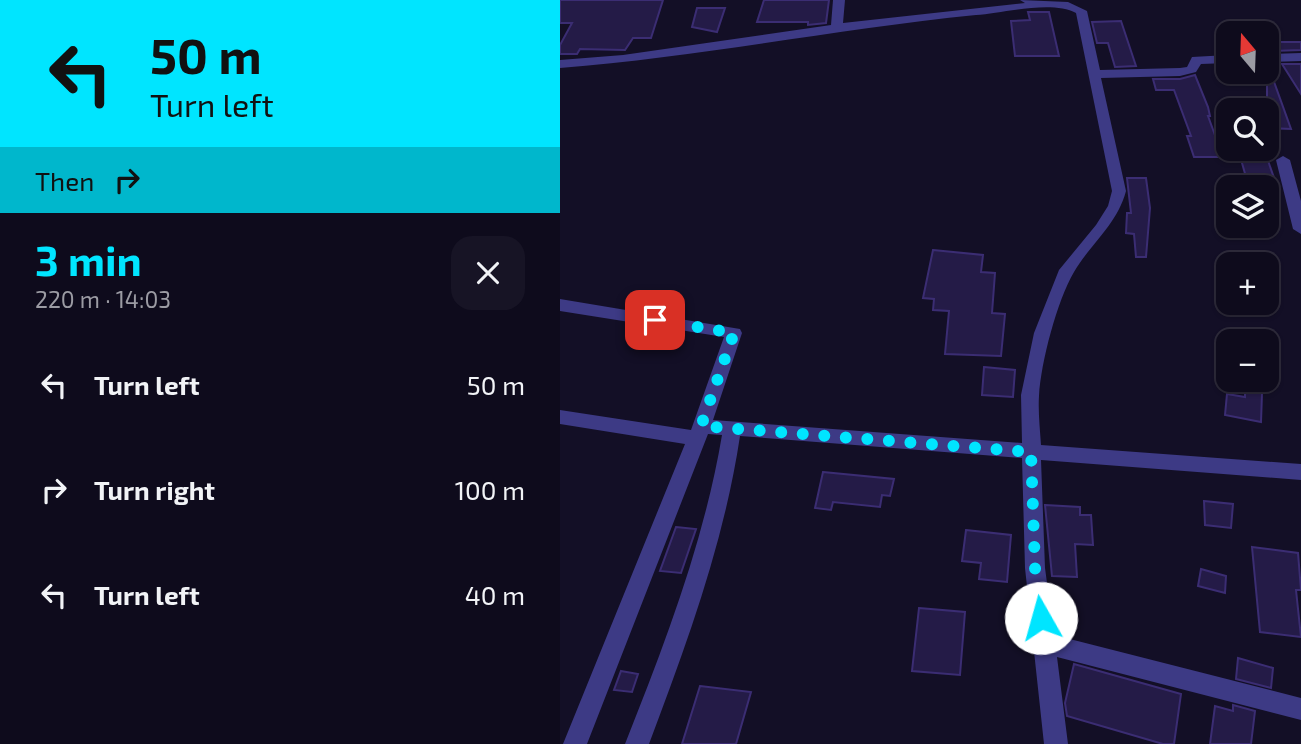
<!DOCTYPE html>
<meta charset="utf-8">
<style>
body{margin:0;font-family:"Exo 2",sans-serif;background:#171425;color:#f1f3f6;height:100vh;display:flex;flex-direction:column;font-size:26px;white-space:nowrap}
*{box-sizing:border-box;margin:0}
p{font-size:23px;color:#9b9ba3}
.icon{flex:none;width:38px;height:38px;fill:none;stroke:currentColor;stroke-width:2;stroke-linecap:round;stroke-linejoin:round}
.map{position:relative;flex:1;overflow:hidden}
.side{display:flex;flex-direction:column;background:#0e0b1c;width:560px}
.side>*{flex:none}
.hud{background:#00e5ff;color:#111;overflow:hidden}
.needle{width:46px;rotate:341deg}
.buttons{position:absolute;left:656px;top:21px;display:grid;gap:14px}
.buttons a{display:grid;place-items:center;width:63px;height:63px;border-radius:14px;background:#0e0b1c;box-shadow:0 2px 5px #0004,0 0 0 2px #2e2b3b;font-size:35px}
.pin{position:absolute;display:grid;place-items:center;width:60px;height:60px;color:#fff;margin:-30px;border-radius:14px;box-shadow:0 4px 10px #0006}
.me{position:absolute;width:77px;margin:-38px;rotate:353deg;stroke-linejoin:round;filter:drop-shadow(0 0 5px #0008)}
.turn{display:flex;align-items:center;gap:24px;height:147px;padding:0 35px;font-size:32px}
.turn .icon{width:91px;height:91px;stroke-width:2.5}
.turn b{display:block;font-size:49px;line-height:60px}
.then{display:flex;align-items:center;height:66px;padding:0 35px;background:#0003;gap:14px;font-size:26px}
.round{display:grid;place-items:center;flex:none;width:74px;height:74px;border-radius:21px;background:#171425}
.headline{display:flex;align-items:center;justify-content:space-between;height:119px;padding:0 35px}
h1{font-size:42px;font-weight:700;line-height:52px;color:#00e5ff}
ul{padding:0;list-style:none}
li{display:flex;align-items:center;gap:21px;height:105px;padding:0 35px}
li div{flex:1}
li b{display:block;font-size:26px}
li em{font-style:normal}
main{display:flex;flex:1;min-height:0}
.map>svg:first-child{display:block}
</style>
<main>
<section class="side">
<div class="hud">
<div class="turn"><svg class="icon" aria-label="left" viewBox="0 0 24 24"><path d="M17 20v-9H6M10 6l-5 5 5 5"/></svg><div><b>50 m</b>Turn left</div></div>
<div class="then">Then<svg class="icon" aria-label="right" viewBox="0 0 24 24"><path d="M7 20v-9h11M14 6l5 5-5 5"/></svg></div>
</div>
<div class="headline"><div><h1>3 min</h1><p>220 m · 14:03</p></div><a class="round"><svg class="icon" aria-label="close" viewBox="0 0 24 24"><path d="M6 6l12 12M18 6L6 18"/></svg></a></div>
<ul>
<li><svg class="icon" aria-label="left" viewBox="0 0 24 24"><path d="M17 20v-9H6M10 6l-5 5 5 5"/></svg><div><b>Turn left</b></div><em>50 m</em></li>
<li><svg class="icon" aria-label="right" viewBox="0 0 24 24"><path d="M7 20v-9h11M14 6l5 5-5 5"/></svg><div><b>Turn right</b></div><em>100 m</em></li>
<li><svg class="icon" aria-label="left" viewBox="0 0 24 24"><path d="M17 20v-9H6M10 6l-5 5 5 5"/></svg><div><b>Turn left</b></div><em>40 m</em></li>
</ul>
</section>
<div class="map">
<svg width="741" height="744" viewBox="0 0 741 744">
<rect width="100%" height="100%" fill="#130f26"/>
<path fill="#241b47" stroke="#3b2d73" stroke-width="2" d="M0,0H103L91,38H73L65,50L20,49L17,54H0V45L12,23H0Z
M204,0H269L266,23L248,25V22H197Z
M137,8H165L157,32L132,27Z
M468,12H489L499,56H455L451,21L470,20Z
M561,21L576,66L555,67L548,43H537L532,22Z
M707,42H741V50L713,51Z
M722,64H741V94Z
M709,68L731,129L707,128V69Z
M635,75L648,107L650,116H648L663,157H634L627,136H631L614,90H596L593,79H620Z
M678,149H704L714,178L686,177Z
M567,178H586L590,208L586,257H576L574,234L566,233L567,213H571Z
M373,250L423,255L421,272L435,273L432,313L445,314L441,356L385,354L389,311L373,310L374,299L363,298Z
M424,367L455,370L453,397L422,395Z
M685,390L702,393L701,422L665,415L667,394L685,397Z
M263,472L334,479L330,496L322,495L320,507L273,502L271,510L255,508Z
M644,501L673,504L671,528L645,525Z
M485,505L520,507V515H531L533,545L515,544L517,577L492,576Z
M116,527L136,529L121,573L100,571Z
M406,530L451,535L447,582L419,579L421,563L402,561Z
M692,547L738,553L741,590H736L741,637L700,632Z
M641,569L666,576L665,593L638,586Z
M359,608L405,612L400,675L352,671Z
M678,658L713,668L711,688L676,679Z
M514,664L621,694L614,744H603L507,716L505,703Z
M61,671L78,674L72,692L54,690Z
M140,686L191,692L176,744H122Z
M673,705L695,711L691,744H650L655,706L673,711Z"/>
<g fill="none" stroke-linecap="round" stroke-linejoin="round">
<path fill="#3d3a85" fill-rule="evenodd" d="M273,0H285L283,23L465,3L460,0L508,2L527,11L540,70L620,68L627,67L632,57L668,55V63L641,64L636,72L620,76L541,78L566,191C557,225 531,243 514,272C497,301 481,362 479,396C478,412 480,429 481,445L741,464V480L481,460L485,568L494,635L741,698V720L497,657L508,744H484L465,568L462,458L180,436C164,543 127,643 89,744H65C105,643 144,542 162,435L148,434L27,744H3L125,444L0,424V410L131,430L164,337L0,311V299L180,329L182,333L153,420L462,443L461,395L474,333L499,270L536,225L548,206L552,191L516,13C492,0 443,13 416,15C277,29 139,57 0,68V60L63,55L271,25Z
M741,53V61L707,62V54Z
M723,156L730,160L741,201V234L733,229L716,160Z"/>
</g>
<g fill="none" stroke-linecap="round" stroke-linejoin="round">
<path stroke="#00e5ff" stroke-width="12" stroke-dasharray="0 21.6" d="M95,320L174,333L141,426L471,452L475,568L481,618"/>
</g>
</svg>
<div class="buttons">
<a><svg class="needle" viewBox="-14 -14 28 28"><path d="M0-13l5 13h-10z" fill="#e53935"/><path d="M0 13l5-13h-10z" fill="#9b9ba3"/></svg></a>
<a><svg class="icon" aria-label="search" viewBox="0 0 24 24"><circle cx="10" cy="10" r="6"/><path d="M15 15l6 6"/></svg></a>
<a><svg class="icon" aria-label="layers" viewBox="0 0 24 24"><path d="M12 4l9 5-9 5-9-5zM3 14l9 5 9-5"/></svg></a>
<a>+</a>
<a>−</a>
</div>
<div class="pin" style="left:95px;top:320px;background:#d93025"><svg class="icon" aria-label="arrive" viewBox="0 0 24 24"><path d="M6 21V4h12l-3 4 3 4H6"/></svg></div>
<svg class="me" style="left:481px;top:618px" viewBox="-20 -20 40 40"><circle r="19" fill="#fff"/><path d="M0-13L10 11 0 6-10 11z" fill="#00e5ff"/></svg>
</div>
</main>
